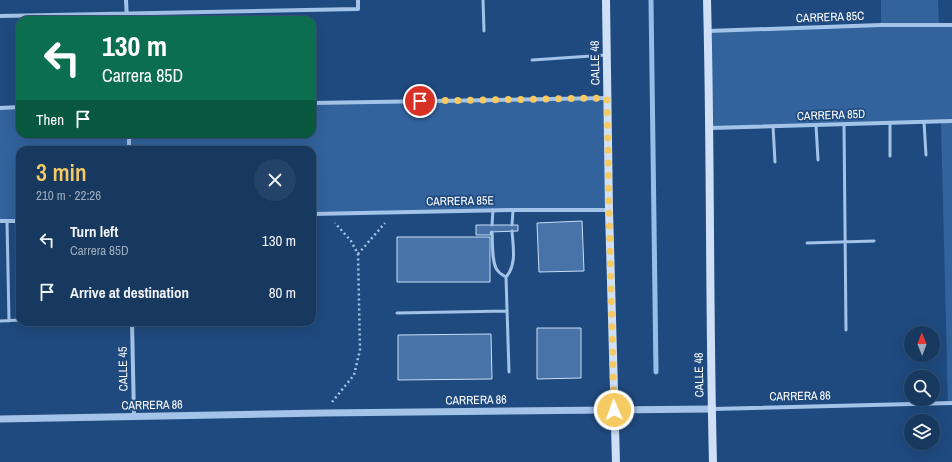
<!DOCTYPE html>
<meta charset="utf-8">
<style>
body{margin:0;font-family:"Archivo Narrow",sans-serif;background:#244368;color:#f1f3f6;height:100vh;display:flex;flex-direction:column;font-size:15px;white-space:nowrap}
*{box-sizing:border-box;margin:0}
p{font-size:13px;color:#9eacbd}
.icon{flex:none;width:22px;height:22px;fill:none;stroke:currentColor;stroke-width:2;stroke-linecap:round;stroke-linejoin:round}
.map{position:relative;flex:1;overflow:hidden}
.side{position:absolute;left:16px;top:146px;width:300px;height:180px;display:flex;flex-direction:column;background:#17385f;border-radius:12px;box-shadow:0 4px 16px #0002,0 0 0 1px #365274}
.side>*{flex:none}
.banner{position:absolute;left:16px;top:16px;width:300px;height:122px;border-radius:12px;box-shadow:0 4px 16px #0002,0 0 0 1px #365274;background:#0b6e4f;color:#fff;overflow:hidden}
.needle{width:26px;rotate:359deg}
.tools{position:absolute;left:904px;top:326px;display:grid;gap:8px}
.tools a{display:grid;place-items:center;width:36px;height:36px;border-radius:50%;background:#17385f;box-shadow:0 4px 16px #0002,0 0 0 1px #365274;font-size:20px}
.pin{position:absolute;display:grid;place-items:center;width:34px;height:34px;color:#fff;margin:-17px;border:2px solid #fff;border-radius:50%;box-shadow:0 1px 4px #0007}
.me{position:absolute;width:44px;margin:-22px;rotate:358deg;stroke-linejoin:round;filter:drop-shadow(0 0 3px #0008)}
.turn{display:flex;align-items:center;gap:14px;height:84px;padding:0 20px;font-size:18px}
.turn .icon{width:52px;height:52px;stroke-width:2.5}
.turn b{display:block;font-size:28px;line-height:34px}
.then{display:flex;align-items:center;height:38px;padding:0 20px;background:#0003;gap:8px;font-size:15px}
.round{display:grid;place-items:center;flex:none;width:42px;height:42px;border-radius:21px;background:#244368}
.overview{display:flex;align-items:center;justify-content:space-between;height:68px;padding:0 20px}
h1{font-size:24px;font-weight:600;line-height:30px;color:#f6ca63}
ul{padding:0;list-style:none}
li{display:flex;align-items:center;gap:12px;height:52px;padding:0 20px}
li div{flex:1}
li b{display:block;font-size:15px}
li em{font-style:normal}
.map>svg:first-child{display:block}
</style>
<div class="map">
<svg width="952" height="462" viewBox="0 0 952 462">
<rect width="100%" height="100%" fill="#1f4a7f"/>
<path fill="#32639d" d="M881,0H938L939,25H952V403H948L941,122L710,128L708,31L881,25Z
M607,98L609,210L312,214V150H20V221H0V108L20,107V134H312V103Z"/>
<g fill="none" stroke-linecap="round" stroke-linejoin="round">
<path stroke="#97bee9" stroke-width="5" d="M651,0L656,372"/>
</g>
<path fill="#4873a8" stroke="#c7ddf6" d="M582,221L584,271L539,272L537,223Z
M476,225H518V231L490,232L491,235H476Z
M397,237H490V282H397Z
M537,328H581V378L537,379Z
M491,334L492,379L398,380V335Z"/>
<g fill="none" stroke-linecap="round" stroke-linejoin="round">
<path stroke="#a3c3e8" stroke-width="2.5" stroke-dasharray="2 3" stroke-linecap="butt" d="M358,254L385,223
M332,402L354,375L360,350L358,254L351,241L335,223"/>
<path stroke="#a3c3e8" stroke-width="3" d="M483,0L484,31
M532,60L606,55
M924,122L926,155
M890,123V156
M844,124L846,330
M816,125L818,160
M773,126L775,162
M7,221L9,321
M492,225L493,210
M512,225L513,210
M492,232C493,242 491,264 498,271C500,274 503,275 506,277
M807,243L874,241
M397,313L507,311
M0,321L20,320
M509,372L506,277C517,265 513,246 512,231"/>
<path stroke="#a3c3e8" stroke-width="4" d="M126,0L127,20
M0,16L358,9V0
M708,31L881,25H952
M312,103L607,98
M0,108L20,107
M710,128L952,121
M129,134V150
M312,214L513,210H609
M0,221H20
M132,322L134,416
M712,409L952,403"/>
<path stroke="#a3c3e8" stroke-width="7" d="M0,419L323,413L711,409"/>
<path stroke="#cedff6" stroke-width="8" d="M606,0L609,210L616,462
M707,0C711,154 709,308 713,462"/>
</g>
<g fill="none" stroke-linecap="round" stroke-linejoin="round">
<path stroke="#f6ca63" stroke-width="7" stroke-dasharray="0 12.6" d="M420,101L607,98L609,210L614,410"/>
</g>
<g text-anchor="middle" stroke-width="3.5" stroke-linejoin="round" paint-order="stroke">
<g font-size="12" fill="#fff" stroke="#1f4a7f">
<text transform="translate(830 17) rotate(-2)" y="4">CARRERA 85C</text>
<text transform="translate(595 63) rotate(-91)" y="4">CALLE 48</text>
<text transform="translate(831 115) rotate(-2)" y="4">CARRERA 85D</text>
<text transform="translate(460 201) rotate(-1)" y="4">CARRERA 85E</text>
<text transform="translate(123 369) rotate(-91)" y="4">CALLE 45</text>
<text transform="translate(699 375) rotate(-91)" y="4">CALLE 48</text>
<text transform="translate(800 396) rotate(-1)" y="4">CARRERA 86</text>
<text transform="translate(476 400) rotate(-1)" y="4">CARRERA 86</text>
<text transform="translate(152 405) rotate(-1)" y="4">CARRERA 86</text>
</g>
</g>
</svg>
<div class="tools">
<a><svg class="needle" viewBox="-14 -14 28 28"><path d="M0-13l5 13h-10z" fill="#e53935"/><path d="M0 13l5-13h-10z" fill="#9eacbd"/></svg></a>
<a><svg class="icon" aria-label="search" viewBox="0 0 24 24"><circle cx="10" cy="10" r="6"/><path d="M15 15l6 6"/></svg></a>
<a><svg class="icon" aria-label="layers" viewBox="0 0 24 24"><path d="M12 4l9 5-9 5-9-5zM3 14l9 5 9-5"/></svg></a>
</div>
<div class="pin" style="left:420px;top:101px;background:#d93025"><svg class="icon" aria-label="arrive" viewBox="0 0 24 24"><path d="M6 21V4h12l-3 4 3 4H6"/></svg></div>
<svg class="me" style="left:614px;top:410px" viewBox="-20 -20 40 40"><circle r="17" fill="#f6ca63" stroke="#fff" stroke-width="3"/><path d="M0-11L8 9 0 5-8 9z" fill="#fff"/></svg>
<div class="banner">
<div class="turn"><svg class="icon" aria-label="left" viewBox="0 0 24 24"><path d="M17 20v-9H6M10 6l-5 5 5 5"/></svg><div><b>130 m</b>Carrera 85D</div></div>
<div class="then">Then<svg class="icon" aria-label="arrive" viewBox="0 0 24 24"><path d="M6 21V4h12l-3 4 3 4H6"/></svg></div>
</div>
<section class="side">
<div class="overview"><div><h1>3 min</h1><p>210 m · 22:26</p></div><a class="round"><svg class="icon" aria-label="close" viewBox="0 0 24 24"><path d="M6 6l12 12M18 6L6 18"/></svg></a></div>
<ul>
<li><svg class="icon" aria-label="left" viewBox="0 0 24 24"><path d="M17 20v-9H6M10 6l-5 5 5 5"/></svg><div><b>Turn left</b><p>Carrera 85D</p></div><em>130 m</em></li>
<li><svg class="icon" aria-label="arrive" viewBox="0 0 24 24"><path d="M6 21V4h12l-3 4 3 4H6"/></svg><div><b>Arrive at destination</b></div><em>80 m</em></li>
</ul>
</section>
</div>
